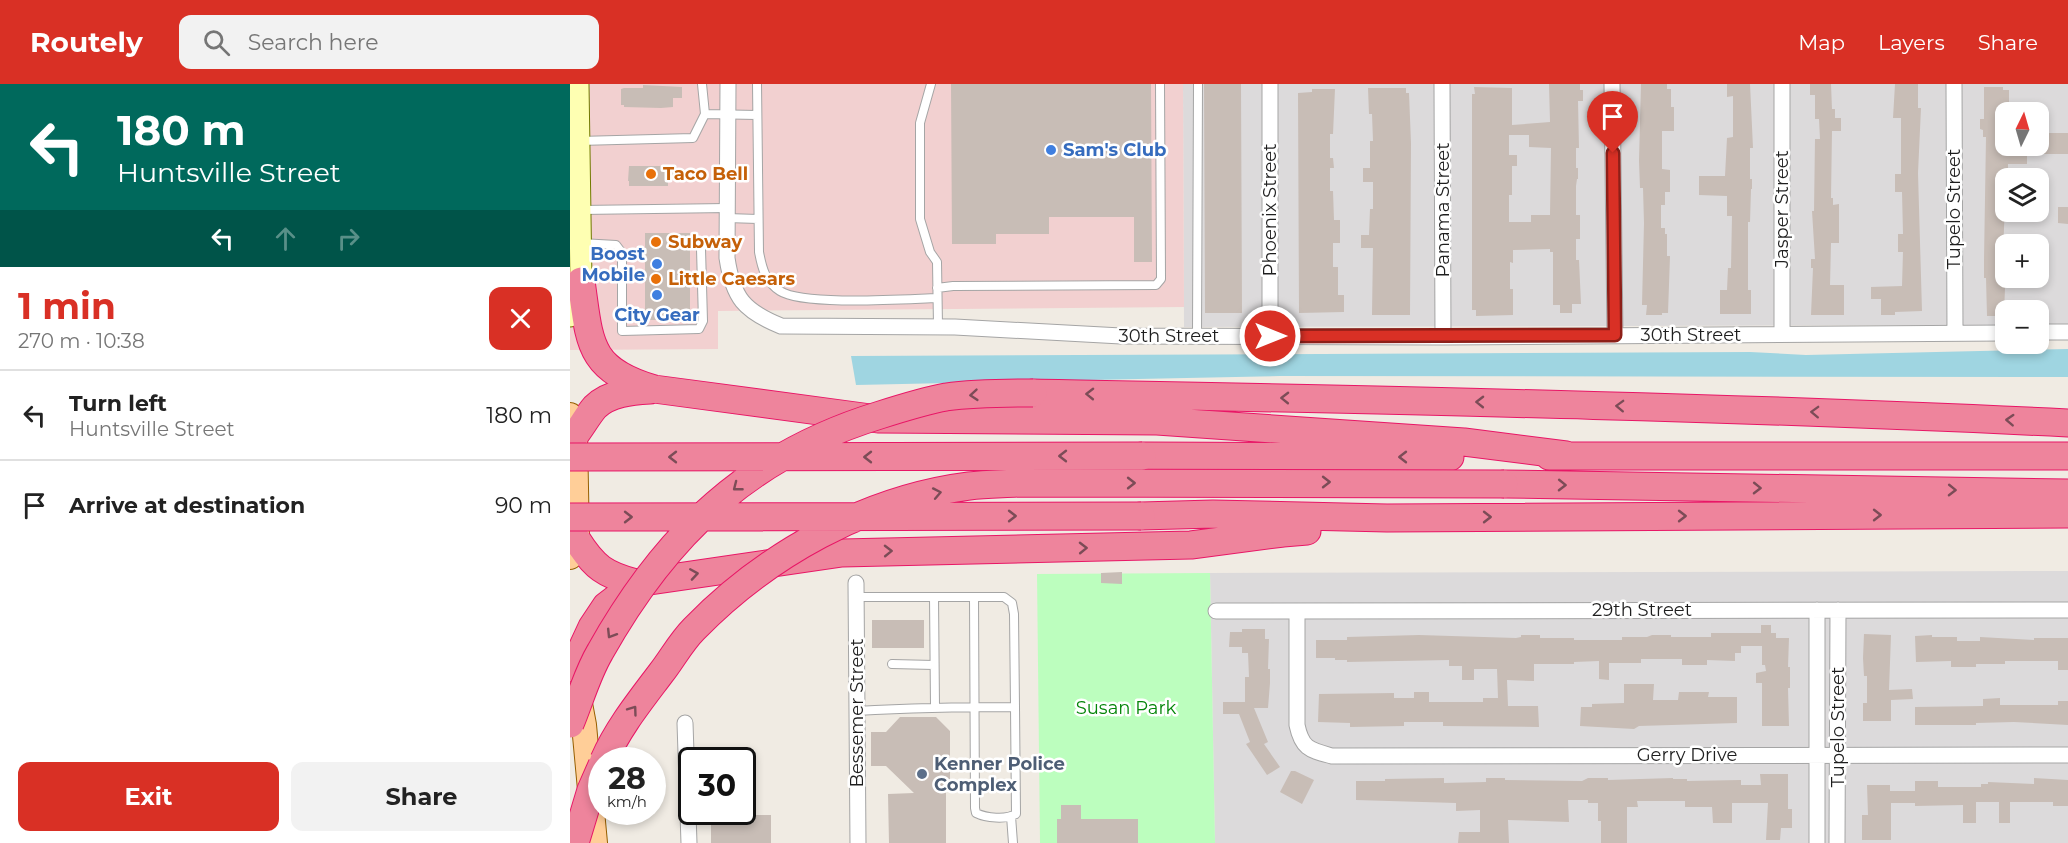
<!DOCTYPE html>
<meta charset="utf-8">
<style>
body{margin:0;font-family:Montserrat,sans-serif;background:#f2f2f2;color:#222;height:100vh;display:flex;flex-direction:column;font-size:22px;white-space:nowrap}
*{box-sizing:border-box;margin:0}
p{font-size:20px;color:#767676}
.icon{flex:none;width:33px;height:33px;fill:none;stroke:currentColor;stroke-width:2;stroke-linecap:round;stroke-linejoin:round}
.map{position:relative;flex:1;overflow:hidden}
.sheet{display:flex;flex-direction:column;background:#fff;width:570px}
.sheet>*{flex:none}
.banner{background:#00695c;color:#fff;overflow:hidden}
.needle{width:39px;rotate:5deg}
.buttons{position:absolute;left:1425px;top:18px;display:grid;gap:12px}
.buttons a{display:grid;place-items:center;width:54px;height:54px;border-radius:12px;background:#fff;box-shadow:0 3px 9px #0003;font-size:30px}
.speed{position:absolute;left:18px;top:663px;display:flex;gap:12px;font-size:30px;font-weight:700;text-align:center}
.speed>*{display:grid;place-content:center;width:78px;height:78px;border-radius:50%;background:#fff;box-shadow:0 3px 9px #0003;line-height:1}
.speed small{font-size:15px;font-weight:400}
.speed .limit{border:3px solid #111;border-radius:9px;background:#fff;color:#111}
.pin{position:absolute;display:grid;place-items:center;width:51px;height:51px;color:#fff;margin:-62px -26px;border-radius:50% 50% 50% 0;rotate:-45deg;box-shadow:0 0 6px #0007}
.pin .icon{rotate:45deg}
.me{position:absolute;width:66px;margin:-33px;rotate:90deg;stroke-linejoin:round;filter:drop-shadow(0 0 4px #0008)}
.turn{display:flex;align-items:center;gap:21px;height:126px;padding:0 18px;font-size:27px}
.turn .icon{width:78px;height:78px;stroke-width:2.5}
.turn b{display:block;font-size:42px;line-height:51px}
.lanes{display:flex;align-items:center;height:57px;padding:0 18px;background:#0003;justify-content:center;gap:30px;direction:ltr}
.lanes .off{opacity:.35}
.round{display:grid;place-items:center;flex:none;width:63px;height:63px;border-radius:12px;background:#f2f2f2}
.overview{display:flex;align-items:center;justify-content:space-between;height:102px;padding:0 18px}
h1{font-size:36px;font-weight:700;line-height:45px;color:#d93025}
.cta{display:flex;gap:12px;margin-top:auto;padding:12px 18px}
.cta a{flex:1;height:69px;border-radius:12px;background:#d93025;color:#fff;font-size:24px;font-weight:700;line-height:69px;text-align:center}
.cta a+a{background:#f2f2f2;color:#222}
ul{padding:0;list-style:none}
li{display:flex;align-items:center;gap:18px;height:90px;padding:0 18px;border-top:2px solid #e0e0e0}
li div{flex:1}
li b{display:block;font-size:22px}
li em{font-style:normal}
header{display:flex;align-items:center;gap:36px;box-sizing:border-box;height:84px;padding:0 30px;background:#d93025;color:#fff}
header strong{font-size:28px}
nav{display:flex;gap:33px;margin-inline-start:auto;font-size:21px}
.search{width:420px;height:54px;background:#f2f2f2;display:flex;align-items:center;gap:15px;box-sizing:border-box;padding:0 21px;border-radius:12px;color:#767676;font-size:22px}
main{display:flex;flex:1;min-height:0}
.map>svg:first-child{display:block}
</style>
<header>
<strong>Routely</strong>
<div class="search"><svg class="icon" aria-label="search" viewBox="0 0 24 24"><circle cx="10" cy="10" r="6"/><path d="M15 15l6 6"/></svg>Search here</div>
<nav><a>Map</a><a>Layers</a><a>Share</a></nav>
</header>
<main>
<section class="sheet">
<div class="banner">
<div class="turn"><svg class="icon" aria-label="left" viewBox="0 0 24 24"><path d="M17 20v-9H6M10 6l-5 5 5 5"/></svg><div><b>180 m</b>Huntsville Street</div></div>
<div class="lanes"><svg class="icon" aria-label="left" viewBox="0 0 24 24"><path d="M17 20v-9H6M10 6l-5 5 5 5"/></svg><svg class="icon off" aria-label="ahead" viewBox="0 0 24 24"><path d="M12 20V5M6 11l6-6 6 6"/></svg><svg class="icon off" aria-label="right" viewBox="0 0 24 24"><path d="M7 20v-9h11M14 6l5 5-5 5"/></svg></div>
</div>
<div class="overview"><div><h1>1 min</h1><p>270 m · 10:38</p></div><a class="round" style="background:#d93025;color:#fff"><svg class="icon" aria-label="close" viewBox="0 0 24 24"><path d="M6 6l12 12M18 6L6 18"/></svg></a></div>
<ul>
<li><svg class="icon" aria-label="left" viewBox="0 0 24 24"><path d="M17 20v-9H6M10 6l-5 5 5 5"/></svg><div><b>Turn left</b><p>Huntsville Street</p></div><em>180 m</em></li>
<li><svg class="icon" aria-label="arrive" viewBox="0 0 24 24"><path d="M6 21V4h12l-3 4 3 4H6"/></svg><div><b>Arrive at destination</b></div><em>90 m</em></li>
</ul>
<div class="cta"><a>Exit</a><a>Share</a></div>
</section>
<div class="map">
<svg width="1498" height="759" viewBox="0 0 1498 759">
<rect width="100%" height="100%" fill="#f0ebe3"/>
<path fill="#dcdadb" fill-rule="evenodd" d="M613,0H1498V240L1469,241L1468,226H1436L1435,241L614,243ZM1436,28H1468V62H1436ZM1436,94H1468V128H1436ZM1436,160H1468V194H1436Z
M1498,487V759H645L640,489Z"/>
<path fill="#f2d0d0" d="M0,0H613L614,223L148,227V265L0,266Z"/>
<path fill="#bcfebe" d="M640,489L645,759H470L467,490Z"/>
<path fill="#9fd5e1" d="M1498,265V293L710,292L286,301L281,272L1180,268L1236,271Z"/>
<path fill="#c8bdb6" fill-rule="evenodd" d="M381,0H581L582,178H564V133H479V150H426V160H382Z
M634,0H671L672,229H635Z
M979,0H1010V6H1013V17H1008L1009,64H1006V84H1008V95H1007L1006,102V131H1010V155H1006V176H1009L1011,220H1002V229H990V221H983V168H980V165L943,166V179L940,178V205H943V231L906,232V226H902V10H905L904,3L942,4V41L980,38ZM939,51H959V63L981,64L980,131H961V138H939V111H942V82H947V71H939Z
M1071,0H1097V5H1101V23H1104V47H1092V85L1100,86V108H1095V121H1091V144H1095V150H1097V172H1100L1098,229H1092V231H1076L1077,221H1072L1074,139L1073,104H1070L1069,77Z
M1157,0H1180L1183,64H1180V95H1182V105H1181L1180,138H1178V206H1181V230H1150V206H1157L1158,184H1161L1162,132H1157V112L1129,111V92H1155L1157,54L1163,53V12L1157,13Z
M1240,0H1261L1262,25H1265V34H1271V47H1262L1261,114H1263V121L1269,120V159H1261L1260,201H1274V231H1241L1243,184H1241V175H1245L1242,127H1244L1245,55H1250L1249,35H1245V11H1240Z
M1325,0H1348V24H1351L1348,89L1352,227L1325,228V231H1311V215H1301V203L1332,202L1333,168H1328V150H1333L1332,108H1325V90H1331V34H1323Z
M73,1L112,3V14H103V23L91,24L54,23V21H51V5L54,4H73Z
M1414,3H1433V6H1439V28H1436V62H1457V80H1438V94H1436L1433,169V175H1436L1434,232H1417L1416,194H1414V176L1416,53H1413V46L1410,45V35H1414Z
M798,4H836V9H839L841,59L840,231H802L803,164H791V151H799L800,125H803V98H793V84H800V57H803L802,30H799Z
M742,5H765L763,50H760V74H763L764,84H760V107H763L764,136H770V159H763V183H768V211H774V228L729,229L728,9L742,8Z
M1468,49H1498V70H1468Z
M59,82H104V92L98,93V102H59V97H58Z
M1488,123H1498V140L1488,139Z
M75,149H120V236H75Z
M552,488V500L531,499V489Z
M302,536H354V564H302Z
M1191,541H1201V549H1206V554H1219L1218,583H1220V604H1218L1219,642H1192V599H1186V589L1196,587L1195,581H1192V562H1171V569H1165V577L1137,576V581H1112V575H1071V579H1039V596L1029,595V577L1004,578V580H964V597L937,596L938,622H968L969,643L873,642V638H834V642L780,643V639L748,638L749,610L824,609V614H844V608H859V618H913V614H928L927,585H904V596H892V582H879V576L777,578V576H765V574H746V556H777V553L849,551L946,554L951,553V551H970V554H1004V556H1052V553H1077L1082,551H1101V553H1141V549H1191Z
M672,545H695V555H699L698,585H700V599L698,624H684L698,658L694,660L710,683L697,691L676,660L680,658L669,630H653V618H675V593H679L678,569H672V563H659L660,548H672Z
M1294,550L1321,551L1319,606L1342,605L1343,615L1321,616V637H1293V619H1297V592H1294L1293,574Z
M1362,551V553H1387V557H1410V553L1464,556V554H1498V586H1488V577H1435V580H1406V583H1381V577L1346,578L1345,552Z
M1054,600H1084L1083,616H1108L1109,608H1139L1138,613H1167V639L1069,642L1064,645L1010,642L1011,623H1022V620L1054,619Z
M1430,614V621H1488V617H1498V641L1444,638L1406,639V641H1345V623L1413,622V615Z
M330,633H366L380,647V697H376V759H319L318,710L344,709L316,682H301V648H316Z
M721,687H725L744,696L732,720L710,708Z
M1190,690H1218V725H1222V744H1211L1210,756H1196L1198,719H1162V739H1143L1142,723H1115V717H1067L1068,723H1057V759H1031V737H1028V719H1018V716H998L999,738L938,736L939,759H888L889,748H910V726L886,727V719L786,716V697H815V695L874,694V699L916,698V694H935V696L1012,697L1018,694H1038V696L1103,694V695H1117V697L1171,696V701H1191Z
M1464,694L1498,696V722H1483V718H1440V739H1429V718H1406V739H1393V721L1345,722V719H1321V756H1292V731H1298L1297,701H1320V707H1345V697H1368V703H1411V700H1418V698L1464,700Z
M491,721H511V735H568V759H487V735H491Z
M141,731H201V759H141Z"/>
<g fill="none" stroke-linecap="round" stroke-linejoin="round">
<g stroke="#a5a5a5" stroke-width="10">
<path id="lane" d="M132,0L135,30
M187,0L189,168C192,184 195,197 210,207C233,222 335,215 367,214
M361,0L350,39V135L360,168L367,178L368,242
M9,57L123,54L135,30L187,31
M11,126L157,124
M157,134L188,135
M11,159L46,161L52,169V247L129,245L133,237L131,165L133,160L157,159
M367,204L383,202L586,201L591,195L590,0
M627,252L628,0
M286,513H404L405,724L406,729C416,734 436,736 446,730L445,623C392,623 340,624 287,627
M364,513L365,623
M404,513H434L442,519L444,530L445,623
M322,580L364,581
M441,732L443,759"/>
</g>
<g stroke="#a5a5a5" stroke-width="17">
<path id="street" d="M158,0L157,174C163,214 174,227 211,242L385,243L551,252L873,253L1436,249
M700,0V252
M872,0L873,253
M1042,0L1045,251
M1212,0V250
M1384,0L1385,249
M1468,248H1498
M286,499L288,759
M1247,526V759
M646,527L1498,526
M727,527V641C732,665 740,666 762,672L1498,671
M115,639L119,759
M1267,759L1268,526"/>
</g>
<g stroke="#717900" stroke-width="23">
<path id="secondary" d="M0,232L11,197L8,0"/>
</g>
<g stroke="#975f00" stroke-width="26">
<path id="primary" d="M0,331L5,351L7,456L0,473
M8,609L14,641L25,759"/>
</g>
<g stroke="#e81666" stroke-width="29">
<path id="highway" d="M11,197C20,259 17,285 84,305L308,335L587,337L894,358L996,371
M463,309C808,316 1153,322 1498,339
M5,351C12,342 18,331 25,323C39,309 62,307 80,306
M572,372L880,373
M979,372H1498
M934,400L1498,409
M571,432L643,430L817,434L1498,430
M7,456C24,483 35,491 66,499L272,469L621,461L713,449L737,447
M3,584L22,543L36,522L66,499"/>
</g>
<use href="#lane" stroke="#fff" stroke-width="8"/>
<use href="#street" stroke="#fff" stroke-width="15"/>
<use href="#secondary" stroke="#feffb2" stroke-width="21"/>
<use href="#primary" stroke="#ffce98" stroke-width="24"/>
<use href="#highway" stroke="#ee849c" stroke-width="27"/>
<g stroke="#e81666" stroke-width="29" stroke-linecap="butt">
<path id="highway-bridge" d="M0,373L572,372
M0,433L571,432
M0,640C10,616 17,590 30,568C96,450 179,371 310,331C332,324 354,317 376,313C405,309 434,309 463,309
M34,676C48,644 70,617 91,589C102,575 111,558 124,545C196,471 296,415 399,402C415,400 432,400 449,399L934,400
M5,759L21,706L32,681"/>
</g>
<use href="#highway-bridge" stroke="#ee849c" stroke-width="27"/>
</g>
<defs><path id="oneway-chevron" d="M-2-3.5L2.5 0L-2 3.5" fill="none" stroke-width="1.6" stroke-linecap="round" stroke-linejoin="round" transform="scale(1.5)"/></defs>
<g stroke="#7c4c57">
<use href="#oneway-chevron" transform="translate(520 310) rotate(-179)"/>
<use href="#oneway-chevron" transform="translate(404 311) rotate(175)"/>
<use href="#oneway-chevron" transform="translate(715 314) rotate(-179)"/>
<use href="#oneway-chevron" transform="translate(910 318) rotate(-179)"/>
<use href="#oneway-chevron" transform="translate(1050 322) rotate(-178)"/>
<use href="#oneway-chevron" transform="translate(1245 328) rotate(-178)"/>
<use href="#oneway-chevron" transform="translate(1440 336) rotate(-177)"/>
<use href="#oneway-chevron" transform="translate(493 372) rotate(180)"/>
<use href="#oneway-chevron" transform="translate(103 373) rotate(180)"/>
<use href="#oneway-chevron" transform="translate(298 373) rotate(180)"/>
<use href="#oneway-chevron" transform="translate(833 373) rotate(-180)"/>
<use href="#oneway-chevron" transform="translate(756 398)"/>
<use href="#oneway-chevron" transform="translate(561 399)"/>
<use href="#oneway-chevron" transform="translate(992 401) rotate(1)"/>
<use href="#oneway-chevron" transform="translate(167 403) rotate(142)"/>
<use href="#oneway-chevron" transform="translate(1187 404) rotate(1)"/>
<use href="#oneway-chevron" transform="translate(1382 406) rotate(1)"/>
<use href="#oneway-chevron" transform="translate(367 409) rotate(-11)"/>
<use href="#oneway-chevron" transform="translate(1307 431)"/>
<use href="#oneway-chevron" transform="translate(442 432)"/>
<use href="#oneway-chevron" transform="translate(1112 432)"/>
<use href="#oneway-chevron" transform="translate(58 433)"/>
<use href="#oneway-chevron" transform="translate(917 433)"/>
<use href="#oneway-chevron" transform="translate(513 464) rotate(-1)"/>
<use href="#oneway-chevron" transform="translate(318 467) rotate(-1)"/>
<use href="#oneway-chevron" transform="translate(124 490) rotate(-9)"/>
<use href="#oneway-chevron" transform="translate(41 550) rotate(122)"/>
<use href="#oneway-chevron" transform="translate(63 626) rotate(-54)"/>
</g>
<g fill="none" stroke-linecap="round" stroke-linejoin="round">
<g stroke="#8d1f18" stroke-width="15">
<path id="route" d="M700,252L1045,251L1043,69"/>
</g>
<use href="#route" stroke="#d93025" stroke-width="10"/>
</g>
<g fill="#3f7fe0" stroke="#fff" stroke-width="2">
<circle cx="481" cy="66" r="6"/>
<circle cx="87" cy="180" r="6"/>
<circle cx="87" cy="211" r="6"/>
</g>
<g fill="#e8710a" stroke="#fff" stroke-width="2">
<circle cx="81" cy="90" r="6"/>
<circle cx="86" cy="158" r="6"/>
<circle cx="86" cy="195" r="6"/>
</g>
<circle fill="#5c6f8a" stroke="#fff" stroke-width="2" cx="352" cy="690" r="6"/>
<g text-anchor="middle" stroke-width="5" stroke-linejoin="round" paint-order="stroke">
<g font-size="18" font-weight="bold" fill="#366cbe" stroke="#fff" text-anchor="start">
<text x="493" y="72">Sam's Club</text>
<text x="75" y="176" text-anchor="end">Boost<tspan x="75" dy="21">Mobile</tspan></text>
<text x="87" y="237" text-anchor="middle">City Gear</text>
</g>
<g font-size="18" font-weight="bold" fill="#c56008" stroke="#fff" text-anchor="start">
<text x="93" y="96">Taco Bell</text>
<text x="98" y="164">Subway</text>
<text x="98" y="201">Little Caesars</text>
</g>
<g font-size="18" fill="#1e1e1e" stroke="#fff">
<text transform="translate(1212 125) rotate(-90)" y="6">Jasper Street</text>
<text transform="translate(1384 125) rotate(-90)" y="6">Tupelo Street</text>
<text transform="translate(700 126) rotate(-90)" y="6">Phoenix Street</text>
<text transform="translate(873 126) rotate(-90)" y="6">Panama Street</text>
<text x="1121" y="257">30th Street</text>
<text x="599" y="258">30th Street</text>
<text x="1072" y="532">29th Street</text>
<text transform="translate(287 629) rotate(-90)" y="6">Bessemer Street</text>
<text transform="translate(1268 643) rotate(-90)" y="6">Tupelo Street</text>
<text x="1117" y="677">Gerry Drive</text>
</g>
<g font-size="18" fill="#038508" stroke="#fff">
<text x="556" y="630">Susan Park</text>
</g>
<g font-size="18" font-weight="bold" fill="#4e5e75" stroke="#fff" text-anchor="start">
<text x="364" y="686">Kenner Police<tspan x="364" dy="21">Complex</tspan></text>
</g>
</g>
</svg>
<div class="buttons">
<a><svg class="needle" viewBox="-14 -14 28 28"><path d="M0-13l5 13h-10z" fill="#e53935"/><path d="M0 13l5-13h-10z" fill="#767676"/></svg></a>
<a><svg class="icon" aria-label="layers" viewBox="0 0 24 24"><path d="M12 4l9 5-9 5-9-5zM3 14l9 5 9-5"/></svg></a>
<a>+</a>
<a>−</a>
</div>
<div class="speed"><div>28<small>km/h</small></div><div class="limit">30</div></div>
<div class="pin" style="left:1043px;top:69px;background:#d93025"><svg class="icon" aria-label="arrive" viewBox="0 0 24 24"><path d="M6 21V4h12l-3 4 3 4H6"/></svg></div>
<svg class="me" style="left:700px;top:252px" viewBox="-20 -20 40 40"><circle r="17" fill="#d93025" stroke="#fff" stroke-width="3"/><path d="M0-11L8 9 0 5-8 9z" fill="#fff"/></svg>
</div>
</main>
